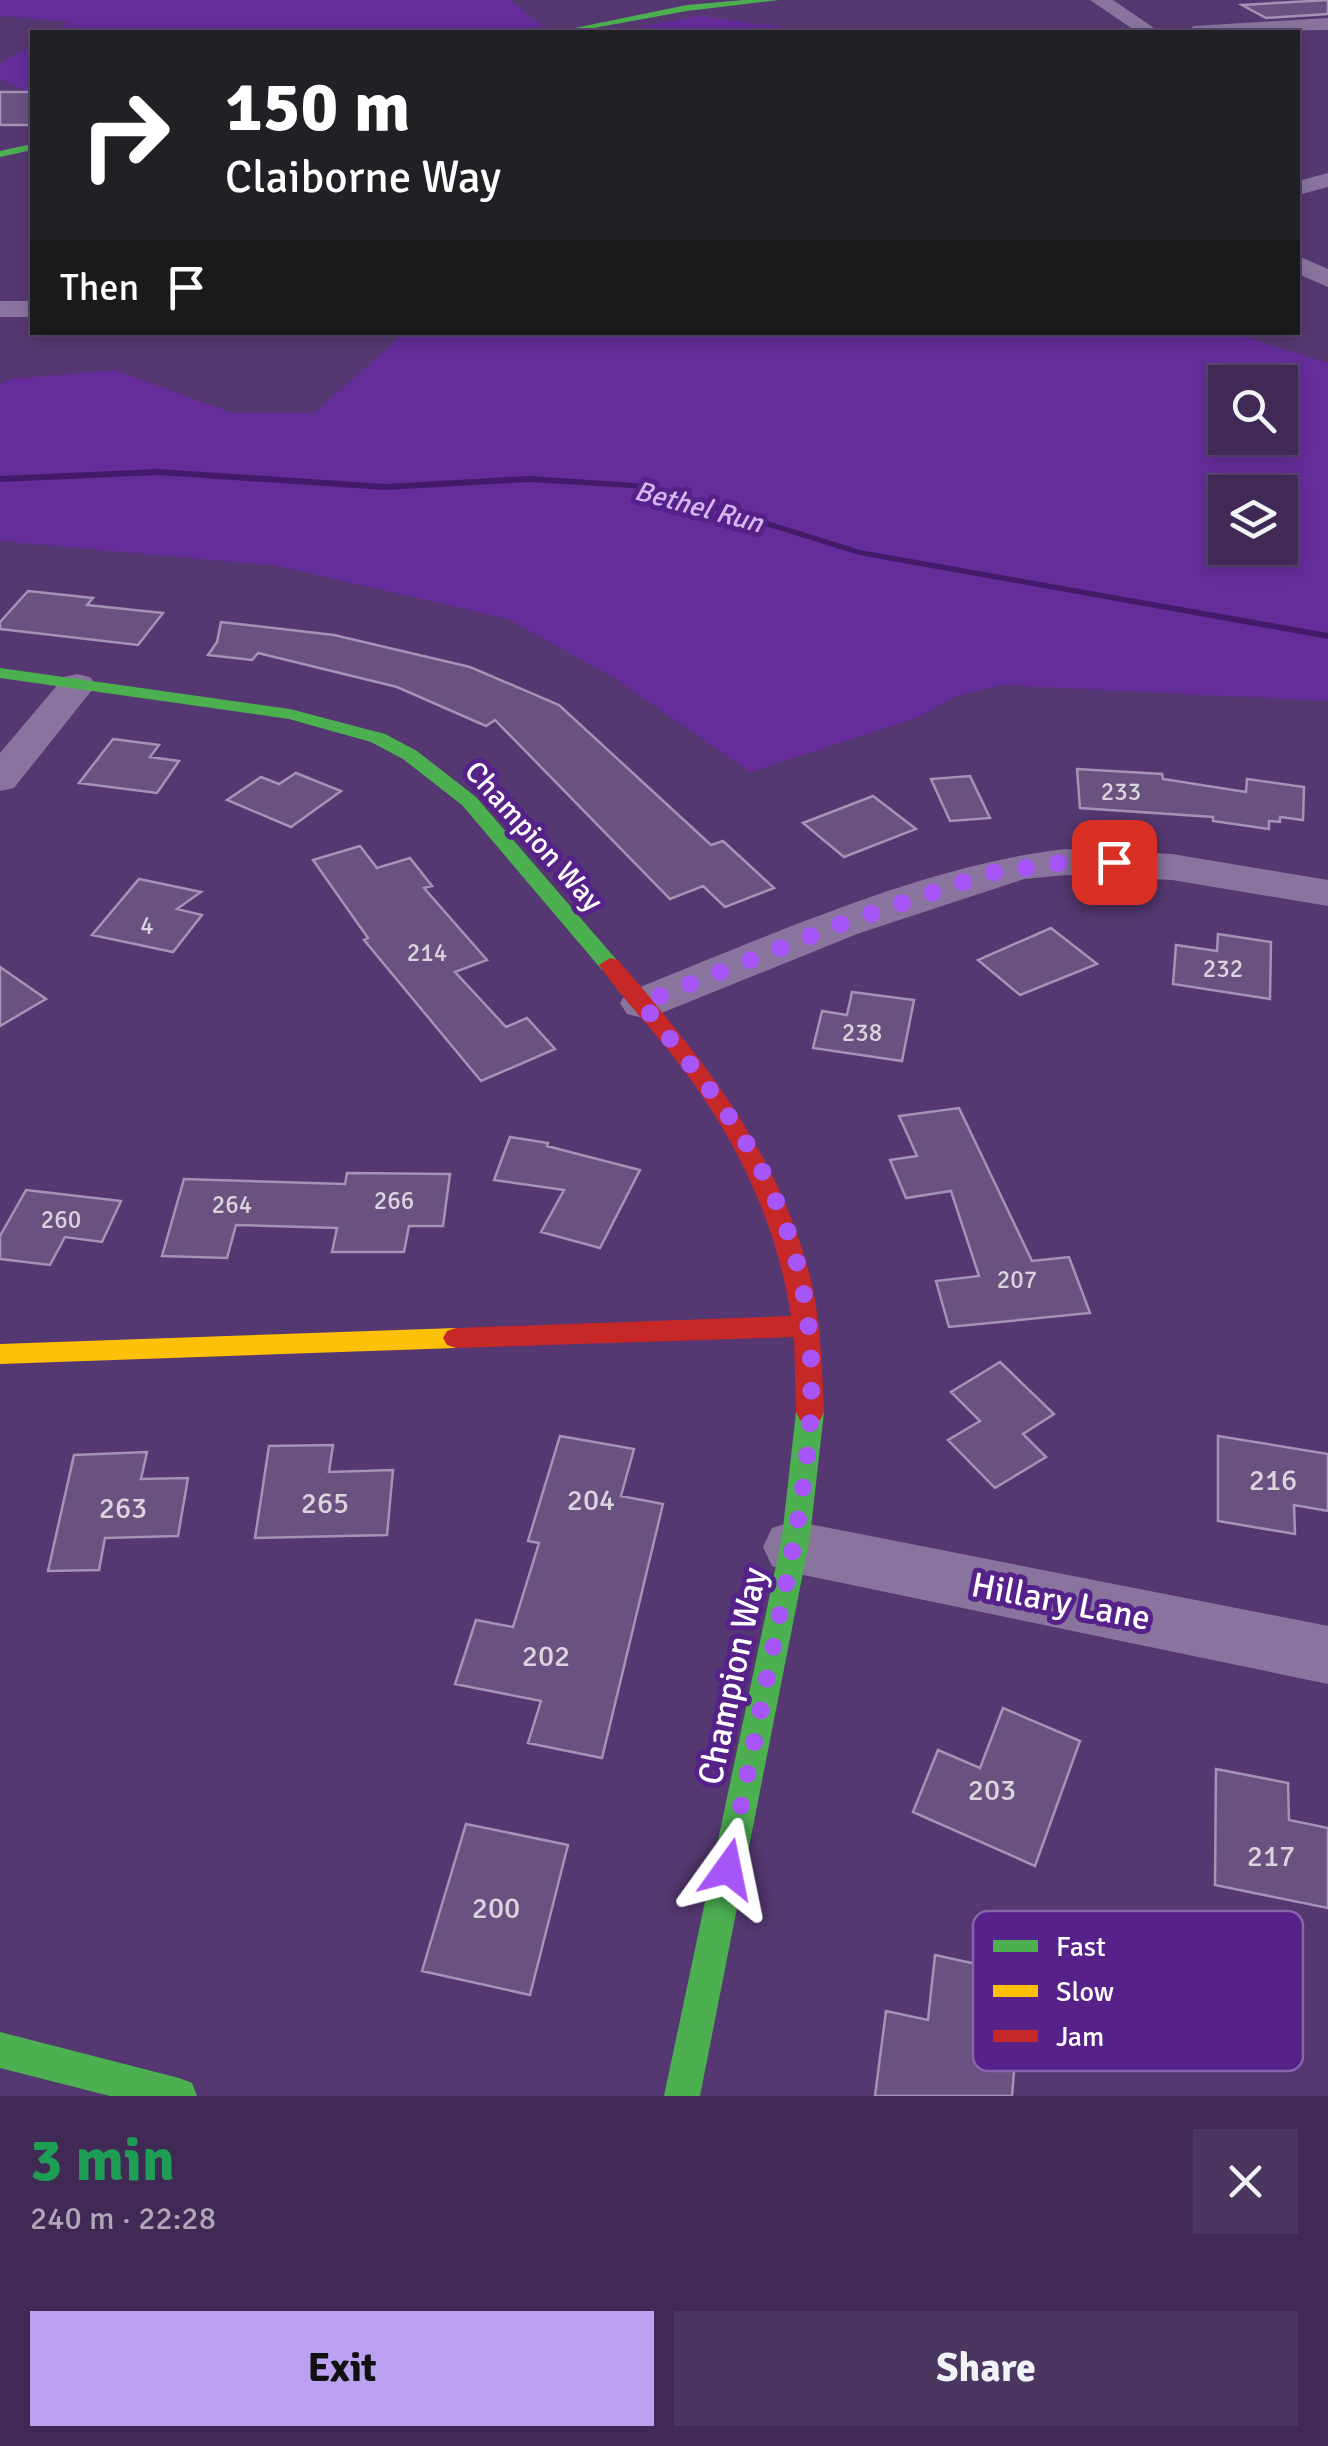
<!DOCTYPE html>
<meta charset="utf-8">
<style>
body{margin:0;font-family:Signika,sans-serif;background:#4b365f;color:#f1f3f6;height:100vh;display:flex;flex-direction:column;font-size:38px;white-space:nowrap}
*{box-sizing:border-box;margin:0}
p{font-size:32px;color:#aea7b9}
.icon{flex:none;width:55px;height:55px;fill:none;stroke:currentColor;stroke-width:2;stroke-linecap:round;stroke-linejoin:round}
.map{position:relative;height:2096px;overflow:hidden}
.details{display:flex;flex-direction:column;background:#402a55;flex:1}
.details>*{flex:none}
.hud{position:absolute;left:30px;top:30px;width:1270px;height:305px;border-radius:0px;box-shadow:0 5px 15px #0003,0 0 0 2px #59466c;background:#202124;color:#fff;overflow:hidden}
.fabs{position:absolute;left:1208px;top:365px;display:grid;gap:20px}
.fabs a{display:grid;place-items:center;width:90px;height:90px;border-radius:0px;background:#402a55;box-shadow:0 5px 15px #0003,0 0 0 2px #59466c;font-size:50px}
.pin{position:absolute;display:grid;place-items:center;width:85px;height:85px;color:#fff;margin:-42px;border-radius:20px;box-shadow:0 5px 15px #0006}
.me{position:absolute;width:110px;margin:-55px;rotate:12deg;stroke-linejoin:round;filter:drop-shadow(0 0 8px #0008)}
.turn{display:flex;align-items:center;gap:35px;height:210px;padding:0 30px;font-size:45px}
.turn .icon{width:130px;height:130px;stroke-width:2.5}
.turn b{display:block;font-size:70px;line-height:85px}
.then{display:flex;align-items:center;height:95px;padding:0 30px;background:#0003;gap:20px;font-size:38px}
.round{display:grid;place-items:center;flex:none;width:105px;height:105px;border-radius:0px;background:#4b365f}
.overview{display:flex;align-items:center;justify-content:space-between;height:170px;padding:0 30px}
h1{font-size:60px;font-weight:700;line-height:75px;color:#1e9e55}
.button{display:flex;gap:20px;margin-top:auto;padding:20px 30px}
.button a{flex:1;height:115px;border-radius:0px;background:#bca0f2;color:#111;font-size:40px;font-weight:700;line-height:115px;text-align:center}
.button a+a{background:#4b365f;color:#f1f3f6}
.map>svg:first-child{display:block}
</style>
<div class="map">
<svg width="1328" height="2096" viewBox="0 0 1328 2096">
<rect width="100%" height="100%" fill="#553871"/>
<path fill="#642d9a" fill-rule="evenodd" d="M0,0H510L543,26L511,32H54L70,22L0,16Z
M699,16L822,32H609Z
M32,45V94L0,79V64Z
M406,332H1230L1328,363V701L1002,685L957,696L917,718L750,772L614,678L508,619L278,566L0,541V384L10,379L115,370L232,413H314ZM1225,382H1280V438H1225ZM1225,492H1280V548H1225Z"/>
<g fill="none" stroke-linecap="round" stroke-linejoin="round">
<path fill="#431a68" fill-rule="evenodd" d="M158,469L385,484L530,476L649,484L860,550L1328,633V639L859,555L648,489L530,482L385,490L158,475L0,482V476Z"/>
</g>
<path fill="#695280" stroke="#a493b4" stroke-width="2.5" d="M1328,0V14L1266,18L1242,5Z
M0,92H32V125H0Z
M28,591L93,598L87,605L163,613L138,645L0,629V622Z
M221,622L334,635L470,667L559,705L711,845L723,841L774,888L725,907L703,886L670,899L495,720L486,726L397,687L258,653L252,660L208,655L217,642Z
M113,739L159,745L150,757L179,761L157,793L79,783Z
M1077,769L1162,774L1163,779L1246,792L1247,779L1304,787L1303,820L1280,817V822L1269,821V829L1213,821V817L1080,808Z
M296,773L341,791L291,827L227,800L261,777L279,784Z
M970,776L990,818L950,821L931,779Z
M873,796L916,829L844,857L803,823Z
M360,846L377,868L410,858L432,886L424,888L487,960L455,972L506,1027L527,1018L555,1049L481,1081L364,940L368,938L313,860Z
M139,879L201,892L177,909L202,915L173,952L92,935Z
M1051,928L1097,964L1020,995L978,960Z
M1218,934L1271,942L1270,999L1173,984L1176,945L1217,951Z
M0,967L46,999L0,1026Z
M852,992L914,1000L902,1061L813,1048L822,1011L847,1015Z
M959,1108L1032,1261L1069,1257L1090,1313L949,1327L936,1281L979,1276L951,1191L906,1198L890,1160L917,1156L899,1116Z
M510,1137L548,1143L547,1146L640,1170L600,1248L541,1232L564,1190L494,1180Z
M347,1173L450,1174L443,1226H409L404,1252H332L337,1228L236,1225L227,1258L162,1256L184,1179L345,1184Z
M26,1190L121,1201L102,1242L65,1237L50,1265L0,1259V1236Z
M1000,1362L1054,1414L1023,1434L1046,1457L995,1488L948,1440L980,1421L951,1392Z
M560,1436L634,1449L621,1496L663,1504L602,1758L528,1743L541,1701L455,1684L476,1620L513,1627L539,1543L528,1541Z
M1218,1436L1328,1454V1511L1294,1505L1295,1534L1218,1521Z
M333,1445L329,1472L393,1470L387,1535L255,1538L269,1446Z
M147,1452L141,1479L188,1478L178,1536L105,1538L99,1570L48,1571L74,1455Z
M1003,1708L1080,1741L1035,1866L913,1812L938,1750L980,1768Z
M1216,1769L1288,1783L1289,1820L1328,1828V1908L1215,1885Z
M466,1824L568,1845L530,1995L422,1971Z
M935,1955L1022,1974L1012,2096H875L886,2011L928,2020Z"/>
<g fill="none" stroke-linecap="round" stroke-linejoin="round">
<path fill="#89749e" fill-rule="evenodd" d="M1090,0H1113L1160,32H1137Z
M1328,18V30L1184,32L1194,26Z
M1328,173V187L1298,195V181Z
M1298,256L1328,269V287L1298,274Z
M0,301H32V317H0Z
M77,674L90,677L96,685L14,788L0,791V753L64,677Z
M1066,849L1172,854L1328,880V906L1172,880L1066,875L1024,879L857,934L659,1014L643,1018L627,1014L620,1003L627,992C760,940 924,864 1066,849Z
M794,1521L1328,1626V1684L794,1573L772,1566L763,1547L772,1528Z"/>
<path fill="#4caf50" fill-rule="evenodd" d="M744,0H779L687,11L572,32H555L687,5Z
M32,144V150L0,157V151Z
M0,668L290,709L385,734L417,751L476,797L621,965L610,972L602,970L462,805L403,759L371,742L289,719L0,678Z
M810,1401L820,1404L824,1412L810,1537L700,2096H664L782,1537L796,1412L800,1404Z
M0,2032L179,2078L192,2083L197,2096H110L0,2068Z"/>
<path fill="#ffc107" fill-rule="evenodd" d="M456,1328L465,1331L469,1338L465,1345L456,1348L0,1364V1344Z"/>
<path fill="#c62828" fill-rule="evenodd" d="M610,958L618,960C700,1055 778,1152 810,1276C821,1321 822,1366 824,1412L820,1420L810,1423L800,1420L796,1412L794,1337L456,1348L447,1345L443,1338L447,1331L456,1328L791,1316C777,1226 740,1146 686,1073C659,1035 625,1003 599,965Z"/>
</g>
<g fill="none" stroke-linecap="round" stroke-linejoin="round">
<path stroke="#a855f7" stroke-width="18" stroke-dasharray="0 32.4" d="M728,1869C745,1787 762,1705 778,1623C810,1466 839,1328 765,1177C734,1114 685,1059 642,1003L841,924L990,873L1066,862H1114"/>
</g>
<g text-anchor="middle" stroke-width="10" stroke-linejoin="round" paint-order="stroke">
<g font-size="25" fill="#dad4df">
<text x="1121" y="800">233</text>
<text x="147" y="934">4</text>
<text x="427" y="961">214</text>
<text x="1223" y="977">232</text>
<text x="862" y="1041">238</text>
<text x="394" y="1209">266</text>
<text x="232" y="1213">264</text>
<text x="61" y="1228">260</text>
<text x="1017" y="1288">207</text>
</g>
<g font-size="28" font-style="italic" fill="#d4b8f1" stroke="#562188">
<text transform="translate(699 506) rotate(15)" y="10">Bethel Run</text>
</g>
<g font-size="30" fill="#fff" stroke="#562188">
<text transform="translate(534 836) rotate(48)" y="10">Champion Way</text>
</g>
<g font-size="30" fill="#dad4df">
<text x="1273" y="1490">216</text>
<text x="591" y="1510">204</text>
<text x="325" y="1513">265</text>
<text x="123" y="1518">263</text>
<text x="546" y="1666">202</text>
<text x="992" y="1800">203</text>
<text x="1271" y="1866">217</text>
<text x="496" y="1918">200</text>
</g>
<g font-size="35" fill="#fff" stroke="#562188">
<text transform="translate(1061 1601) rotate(11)" y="12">Hillary Lane</text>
<text transform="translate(732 1676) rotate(-78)" y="12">Champion Way</text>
</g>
</g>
<rect x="973" y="1911" width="330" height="160" rx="15" fill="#562188" stroke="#8964ac" stroke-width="2.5"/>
<rect x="993" y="1940" width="45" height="12" fill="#4caf50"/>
<rect x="993" y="1985" width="45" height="12" fill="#ffc107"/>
<rect x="993" y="2030" width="45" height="12" fill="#c62828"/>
<g font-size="28" fill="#fff">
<text x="1056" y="1956">Fast</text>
<text x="1056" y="2001">Slow</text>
<text x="1056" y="2046">Jam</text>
</g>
</svg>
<div class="fabs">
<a><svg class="icon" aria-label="search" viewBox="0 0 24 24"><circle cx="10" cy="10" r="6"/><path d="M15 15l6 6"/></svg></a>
<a><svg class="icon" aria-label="layers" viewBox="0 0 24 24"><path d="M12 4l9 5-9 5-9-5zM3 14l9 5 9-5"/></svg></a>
</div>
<div class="pin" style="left:1114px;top:862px;background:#d93025"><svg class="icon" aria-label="arrive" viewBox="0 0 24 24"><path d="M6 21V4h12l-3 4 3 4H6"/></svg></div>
<svg class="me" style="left:728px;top:1869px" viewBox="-20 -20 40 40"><path d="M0-17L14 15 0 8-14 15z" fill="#a855f7" stroke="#fff" stroke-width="4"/></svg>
<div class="hud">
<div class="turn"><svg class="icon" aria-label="right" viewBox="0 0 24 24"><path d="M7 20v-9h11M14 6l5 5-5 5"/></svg><div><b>150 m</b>Claiborne Way</div></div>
<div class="then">Then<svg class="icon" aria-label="arrive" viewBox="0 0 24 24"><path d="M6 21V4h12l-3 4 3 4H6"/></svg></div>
</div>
</div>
<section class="details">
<div class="overview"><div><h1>3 min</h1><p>240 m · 22:28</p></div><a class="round"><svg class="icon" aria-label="close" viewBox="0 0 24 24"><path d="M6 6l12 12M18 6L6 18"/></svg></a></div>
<div class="button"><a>Exit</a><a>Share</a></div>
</section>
